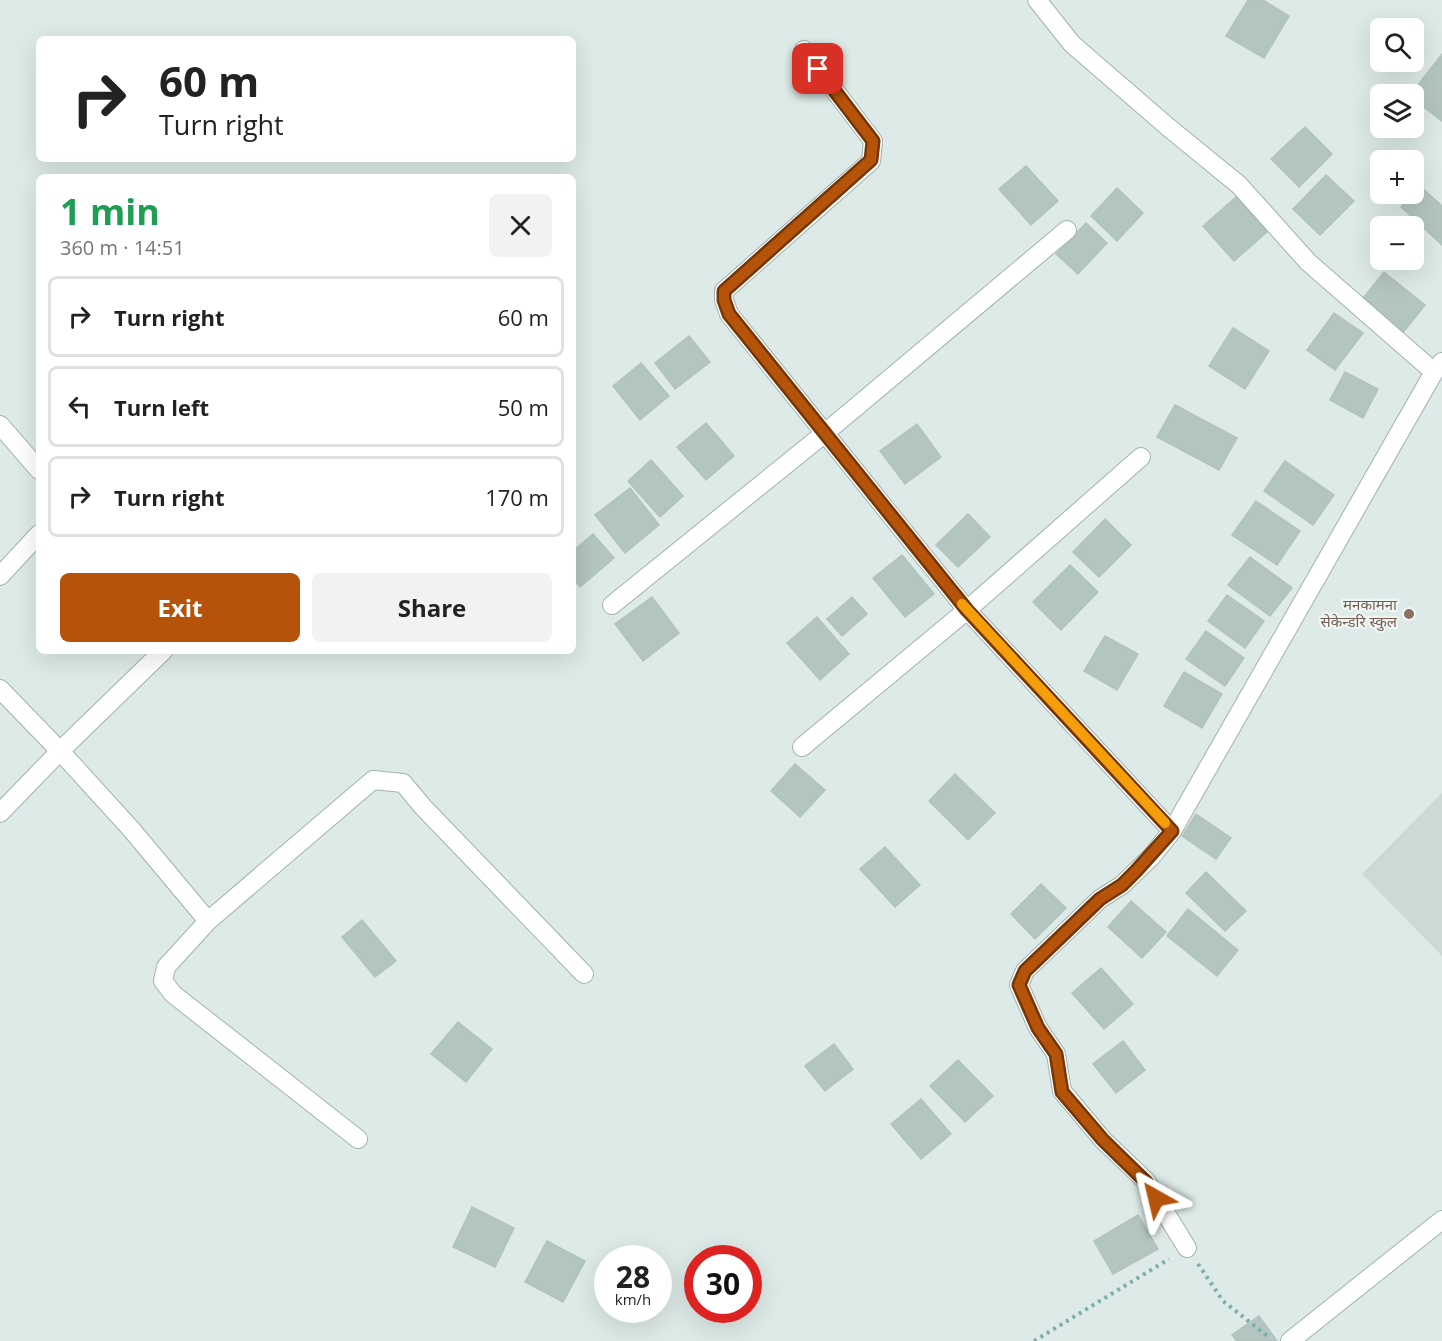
<!DOCTYPE html>
<meta charset="utf-8">
<style>
body{margin:0;font-family:"Open Sans","Noto Sans Devanagari",sans-serif;background:#f2f2f2;color:#222;height:100vh;display:flex;flex-direction:column;font-size:22px;white-space:nowrap}
*{box-sizing:border-box;margin:0}
p{font-size:20px;color:#767676}
.icon{flex:none;width:33px;height:33px;fill:none;stroke:currentColor;stroke-width:2;stroke-linecap:round;stroke-linejoin:round}
.map{position:relative;flex:1;overflow:hidden}
.drawer{position:absolute;left:36px;top:174px;width:540px;height:480px;display:flex;flex-direction:column;background:#fff;border-radius:9px;box-shadow:0 6px 24px #0002}
.drawer>*{flex:none}
.guide{position:absolute;left:36px;top:36px;width:540px;height:126px;border-radius:9px;box-shadow:0 6px 24px #0002;background:#fff;color:#222;overflow:hidden}
.tools{position:absolute;left:1370px;top:18px;display:grid;gap:12px}
.tools a{display:grid;place-items:center;width:54px;height:54px;border-radius:9px;background:#fff;box-shadow:0 6px 24px #0002;font-size:30px}
.speed{position:absolute;left:594px;top:1245px;display:flex;gap:12px;font-size:30px;font-weight:700;text-align:center}
.speed>*{display:grid;place-content:center;width:78px;height:78px;border-radius:50%;background:#fff;box-shadow:0 6px 24px #0002;line-height:1}
.speed small{font-size:15px;font-weight:400}
.speed .limit{border:9px solid #d22;background:#fff;color:#111}
.pin{position:absolute;display:grid;place-items:center;width:51px;height:51px;color:#fff;margin:-26px;border-radius:12px;box-shadow:0 3px 9px #0006}
.me{position:absolute;width:66px;margin:-33px;rotate:323deg;stroke-linejoin:round;filter:drop-shadow(0 0 4px #0008)}
.turn{display:flex;align-items:center;gap:21px;height:126px;padding:0 24px;font-size:27px}
.turn .icon{width:78px;height:78px;stroke-width:2.5}
.turn b{display:block;font-size:42px;line-height:51px}
.round{display:grid;place-items:center;flex:none;width:63px;height:63px;border-radius:9px;background:#f2f2f2}
.overview{display:flex;align-items:center;justify-content:space-between;height:102px;padding:0 24px}
h1{font-size:36px;font-weight:700;line-height:45px;color:#1e9e55}
.primary-button{display:flex;gap:12px;margin-top:auto;padding:12px 24px}
.primary-button a{flex:1;height:69px;border-radius:9px;background:#b45309;color:#fff;font-size:24px;font-weight:700;line-height:69px;text-align:center}
.primary-button a+a{background:#f2f2f2;color:#222}
ul{padding:0;list-style:none}
li{display:flex;align-items:center;gap:18px;height:81px;margin:0 12px 9px;padding:0 12px;border:3px solid #e0e0e0;border-radius:9px}
li div{flex:1}
li b{display:block;font-size:22px}
li em{font-style:normal}
.map>svg:first-child{display:block}
</style>
<div class="map">
<svg width="1442" height="1341" viewBox="0 0 1442 1341">
<rect width="100%" height="100%" fill="#ddeae7"/>
<path fill="#ccdad6" d="M1442,793V956L1362,874Z"/>
<path fill="#b3c5c0" stroke="#b0c4bf" stroke-width="1.5" d="M1248,0H1263L1289,16L1264,58L1226,36Z
M1442,54V121L1413,99V94H1411Z
M1305,127L1332,154L1299,187L1271,159Z
M1026,166L1058,201L1031,225L999,189Z
M1326,175L1354,201L1320,235L1293,209Z
M1420,186L1442,206V245L1401,207Z
M1117,188L1143,213L1117,241L1091,216Z
M1236,197L1267,232L1234,261L1203,226Z
M1086,223L1107,243L1078,274L1056,254Z
M1384,272L1425,305L1401,335L1360,302Z
M1334,313L1363,333L1335,370L1307,350Z
M1233,328L1269,351L1245,389L1209,366Z
M689,336L710,362L675,389L655,363Z
M641,363L669,396L640,420L613,386Z
M1345,372L1378,389L1363,418L1330,400Z
M1175,405L1237,438L1219,470L1157,437Z
M706,423L734,456L706,480L677,447Z
M917,424L941,457L905,484L880,451Z
M651,460L683,496L660,517L628,481Z
M1285,461L1334,495L1313,525L1264,491Z
M630,488L659,525L625,553L595,515Z
M1256,501L1300,531L1277,565L1232,535Z
M968,514L990,537L958,567L936,545Z
M1105,519L1131,545L1099,577L1073,552Z
M593,534L614,558L580,587L573,579V551Z
M902,555L934,594L905,617L873,578Z
M1250,557L1292,588L1270,616L1228,585Z
M1070,565L1098,592L1061,630L1033,602Z
M1227,595L1264,621L1245,648L1208,621Z
M652,597L679,633L643,661L615,624Z
M852,597L867,614L842,636L827,619Z
M817,617L849,654L820,680L787,643Z
M1206,631L1244,658L1225,686L1186,659Z
M1105,636L1138,654L1117,690L1084,671Z
M1184,672L1222,694L1202,728L1164,706Z
M795,764L825,790L800,817L771,791Z
M955,774L995,813L968,840L929,801Z
M1196,814L1231,838L1216,859L1182,836Z
M885,847L920,885L895,907L860,869Z
M1206,872L1246,911L1225,931L1186,893Z
M1041,884L1066,908L1035,939L1011,914Z
M1131,901L1166,932L1142,958L1108,927Z
M1188,909L1238,950L1217,976L1167,936Z
M362,920L396,961L375,977L342,937Z
M1101,968L1133,1004L1104,1029L1072,993Z
M458,1022L492,1049L466,1082L431,1054Z
M1123,1041L1145,1070L1116,1093L1093,1064Z
M834,1044L853,1069L825,1091L805,1066Z
M958,1060L993,1096L965,1122L930,1086Z
M921,1099L951,1134L921,1159L891,1124Z
M472,1207L514,1228L495,1267L453,1247Z
M1138,1215L1158,1249L1113,1274L1094,1241Z
M547,1241L585,1261L563,1302L525,1282Z
M1259,1316L1277,1341H1237L1232,1335Z"/>
<g fill="none" stroke-linecap="round" stroke-linejoin="round">
<g stroke="#a0b2af" stroke-width="20">
<path id="minor" d="M1037,0L1072,44L1168,127L1239,185L1308,262L1434,372
M804,50L873,141L871,161L724,291V300L729,314L967,610L1172,831L1434,372L1442,362
M0,425L39,470
M0,576L39,534
M612,605L825,433L1067,230
M0,689L60,751L163,651
M802,747L967,610L1141,457
M0,813L60,751L131,829L208,921L166,967L163,981L173,994L358,1139
M1172,831L1151,857L1122,885L1100,899L1025,971L1019,985L1038,1028L1056,1054L1062,1091L1103,1140L1146,1181L1187,1248
M208,921L373,780L403,783L423,807L584,974
M1290,1341L1442,1220"/>
</g>
<path stroke="#7cb0a7" stroke-width="4" stroke-dasharray="3 4.5" stroke-linecap="butt" d="M1198,1264L1223,1301L1270,1338
M1034,1341L1169,1259"/>
<use href="#minor" stroke="#fff" stroke-width="18"/>
</g>
<g fill="none" stroke-linecap="round" stroke-linejoin="round">
<g stroke="#753606" stroke-width="15">
<path id="route" d="M818,69L873,141L871,160L724,291V300L729,314L967,610L1172,831L1136,871L1122,885L1100,899L1025,971L1019,985L1038,1028L1056,1054L1062,1092L1103,1140L1146,1182L1156,1198"/>
</g>
<use href="#route" stroke="#b45309" stroke-width="10"/>
<path stroke="#f59e0b" stroke-width="10" d="M962,604L1165,823"/>
</g>
<circle fill="#8d6e63" stroke="#eef7f4" stroke-width="2" cx="1409" cy="614" r="6"/>
<g text-anchor="middle" stroke-width="4.5" stroke-linejoin="round" paint-order="stroke">
<g font-size="15" fill="#785e54" stroke="#eef7f4" text-anchor="end">
<text x="1397" y="610">मनकामना<tspan x="1397" dy="17">सेकेन्डरि स्कुल</tspan></text>
</g>
</g>
</svg>
<div class="tools">
<a><svg class="icon" aria-label="search" viewBox="0 0 24 24"><circle cx="10" cy="10" r="6"/><path d="M15 15l6 6"/></svg></a>
<a><svg class="icon" aria-label="layers" viewBox="0 0 24 24"><path d="M12 4l9 5-9 5-9-5zM3 14l9 5 9-5"/></svg></a>
<a>+</a>
<a>−</a>
</div>
<div class="speed"><div>28<small>km/h</small></div><div class="limit">30</div></div>
<div class="pin" style="left:818px;top:69px;background:#d93025"><svg class="icon" aria-label="arrive" viewBox="0 0 24 24"><path d="M6 21V4h12l-3 4 3 4H6"/></svg></div>
<svg class="me" style="left:1156px;top:1198px" viewBox="-20 -20 40 40"><path d="M0-17L14 15 0 8-14 15z" fill="#b45309" stroke="#fff" stroke-width="4"/></svg>
<div class="guide">
<div class="turn"><svg class="icon" aria-label="right" viewBox="0 0 24 24"><path d="M7 20v-9h11M14 6l5 5-5 5"/></svg><div><b>60 m</b>Turn right</div></div>
</div>
<section class="drawer">
<div class="overview"><div><h1>1 min</h1><p>360 m · 14:51</p></div><a class="round"><svg class="icon" aria-label="close" viewBox="0 0 24 24"><path d="M6 6l12 12M18 6L6 18"/></svg></a></div>
<ul>
<li><svg class="icon" aria-label="right" viewBox="0 0 24 24"><path d="M7 20v-9h11M14 6l5 5-5 5"/></svg><div><b>Turn right</b></div><em>60 m</em></li>
<li><svg class="icon" aria-label="left" viewBox="0 0 24 24"><path d="M17 20v-9H6M10 6l-5 5 5 5"/></svg><div><b>Turn left</b></div><em>50 m</em></li>
<li><svg class="icon" aria-label="right" viewBox="0 0 24 24"><path d="M7 20v-9h11M14 6l5 5-5 5"/></svg><div><b>Turn right</b></div><em>170 m</em></li>
</ul>
<div class="primary-button"><a>Exit</a><a>Share</a></div>
</section>
</div>
